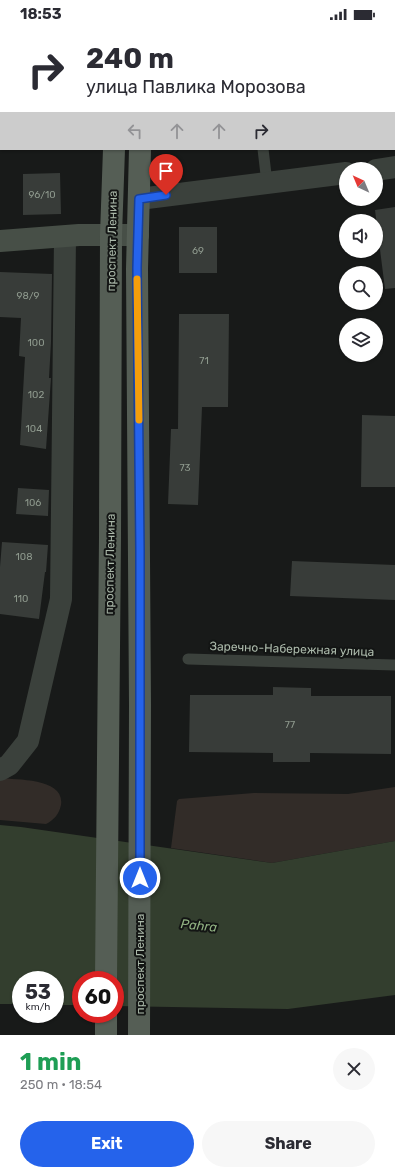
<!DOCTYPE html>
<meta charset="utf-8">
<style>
body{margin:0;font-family:Rubik,sans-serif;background:#f7f7f7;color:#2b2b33;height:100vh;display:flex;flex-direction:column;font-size:15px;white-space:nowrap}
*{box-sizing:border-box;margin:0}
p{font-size:13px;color:#7c7c81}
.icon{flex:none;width:22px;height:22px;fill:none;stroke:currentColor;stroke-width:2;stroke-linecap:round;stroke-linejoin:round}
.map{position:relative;height:1007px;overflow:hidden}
.panel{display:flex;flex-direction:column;background:#fff;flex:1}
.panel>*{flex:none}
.hud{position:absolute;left:0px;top:0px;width:395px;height:122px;box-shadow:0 1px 3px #0004;background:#fff;color:#2b2b33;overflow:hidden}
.needle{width:26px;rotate:316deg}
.buttons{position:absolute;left:339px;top:134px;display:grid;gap:8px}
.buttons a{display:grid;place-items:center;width:44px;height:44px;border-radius:50%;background:#fff;box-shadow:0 1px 3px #0004;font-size:20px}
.speed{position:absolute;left:12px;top:943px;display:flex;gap:8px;font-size:20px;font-weight:700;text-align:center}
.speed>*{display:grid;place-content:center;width:52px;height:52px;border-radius:50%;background:#fff;box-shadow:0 1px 3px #0004;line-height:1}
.speed small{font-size:10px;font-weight:400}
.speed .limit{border:6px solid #d22;background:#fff;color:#111}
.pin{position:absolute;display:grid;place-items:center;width:34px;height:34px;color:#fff;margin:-41px -17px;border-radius:50% 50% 50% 0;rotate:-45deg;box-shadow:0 0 4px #0007}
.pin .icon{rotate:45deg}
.me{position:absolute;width:44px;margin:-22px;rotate:0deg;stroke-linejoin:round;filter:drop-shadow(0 0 3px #0008)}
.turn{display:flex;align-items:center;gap:14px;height:84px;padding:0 20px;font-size:18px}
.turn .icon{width:52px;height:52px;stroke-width:2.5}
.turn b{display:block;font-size:28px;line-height:34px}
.lanes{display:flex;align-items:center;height:38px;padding:0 20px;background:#0003;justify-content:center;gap:20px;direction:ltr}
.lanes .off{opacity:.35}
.round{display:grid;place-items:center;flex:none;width:42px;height:42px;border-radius:21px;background:#f7f7f7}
.overview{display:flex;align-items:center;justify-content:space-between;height:68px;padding:0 20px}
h1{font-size:24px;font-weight:700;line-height:30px;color:#1e9e55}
.primary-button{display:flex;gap:8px;margin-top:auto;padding:8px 20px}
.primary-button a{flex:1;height:46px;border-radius:24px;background:#2563eb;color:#fff;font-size:16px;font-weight:700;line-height:46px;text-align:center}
.primary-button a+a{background:#f7f7f7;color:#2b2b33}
.status{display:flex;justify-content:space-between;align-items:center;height:28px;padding:0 20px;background:#fff;direction:ltr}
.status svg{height:11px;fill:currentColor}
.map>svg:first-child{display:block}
</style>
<div class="status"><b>18:53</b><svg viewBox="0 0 49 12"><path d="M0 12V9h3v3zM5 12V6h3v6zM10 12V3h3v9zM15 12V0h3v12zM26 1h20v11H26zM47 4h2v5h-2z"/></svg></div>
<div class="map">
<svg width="395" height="1007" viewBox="0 0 395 1007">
<rect width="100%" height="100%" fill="#181a19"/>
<path fill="#322c28" d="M0,750C18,752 65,750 61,777C59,786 54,792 46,796L0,792Z
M395,759V813L272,835L171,820L177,773L179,771L254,765L348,766Z"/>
<path fill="#333e2e" d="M0,797L21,799L272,835L395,813V967L288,981L115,978V952H81V977H55V952H21V976H0Z"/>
<path fill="#383c39" d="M60,145L61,186L23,187V146Z
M395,179V260L385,261L375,182Z
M179,199H217V245H179Z
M0,244L52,246L51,314L49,350H51L46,421L20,417L25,329L19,328L21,290L0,289Z
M179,286H229L228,379H202L198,477L168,476L171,401H178Z
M362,387L395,388V459H361Z
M18,460L49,462L48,488L16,486Z
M2,514L48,517L46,544H45L39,591L0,586V539Z
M292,533L395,537V572L290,568Z
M273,659L311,660V668H391V726L310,725V734H273V725L189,724L190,667H273Z"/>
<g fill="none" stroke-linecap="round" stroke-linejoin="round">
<path stroke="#3b413c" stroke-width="11" d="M297,1L298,0
M263,121L267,155
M188,631L395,637"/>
<path stroke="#3b413c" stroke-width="22" d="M376,142L395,139
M139,171L346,145
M0,742L9,737L28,713L61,571L65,209"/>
<path stroke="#474f47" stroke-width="22" d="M0,213L79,207H138"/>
<path stroke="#555e55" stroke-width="22" d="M117,1V0
M142,1V0
M106,952L110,509L111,207L114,121
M106,1007V986
M139,1007L140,676L137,241L140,121"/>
</g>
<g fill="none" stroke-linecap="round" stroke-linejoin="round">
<g stroke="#184099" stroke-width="10">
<path id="route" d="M140,850V522L137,240L139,171L166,167"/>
</g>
<use href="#route" stroke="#2563eb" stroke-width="7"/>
<path stroke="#f59e0b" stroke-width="7" d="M137,251L139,392"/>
</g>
<g text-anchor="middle" stroke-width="4" stroke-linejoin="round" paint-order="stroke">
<g font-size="10" fill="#8f9a8e">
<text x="42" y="170">96/10</text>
<text x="198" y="226">69</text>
<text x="28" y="271">98/9</text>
<text x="36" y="318">100</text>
<text x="204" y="336">71</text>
<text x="36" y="370">102</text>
<text x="34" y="404">104</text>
<text x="185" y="443">73</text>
<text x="33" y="478">106</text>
<text x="24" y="532">108</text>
<text x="21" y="574">110</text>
<text x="290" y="700">77</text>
</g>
<g font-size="12" fill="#acbaab" stroke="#131514">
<text transform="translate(112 213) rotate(-89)" y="4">проспект Ленина</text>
<text transform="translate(110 536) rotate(-89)" y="4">проспект Ленина</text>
<text transform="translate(292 621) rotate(2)" y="4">Заречно-Набережная улица</text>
<text transform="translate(140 936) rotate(-90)" y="4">проспект Ленина</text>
</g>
<g font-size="13" font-style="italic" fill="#92b383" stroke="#131514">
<text transform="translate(199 897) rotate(6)" y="5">Pahra</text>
</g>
</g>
</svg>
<div class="buttons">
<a><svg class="needle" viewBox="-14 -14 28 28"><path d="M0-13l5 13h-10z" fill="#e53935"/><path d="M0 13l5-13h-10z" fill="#7c7c81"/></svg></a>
<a><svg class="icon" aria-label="sound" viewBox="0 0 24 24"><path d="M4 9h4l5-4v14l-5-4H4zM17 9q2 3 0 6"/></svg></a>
<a><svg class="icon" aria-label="search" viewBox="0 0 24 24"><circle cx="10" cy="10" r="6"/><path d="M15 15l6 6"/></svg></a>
<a><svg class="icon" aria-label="layers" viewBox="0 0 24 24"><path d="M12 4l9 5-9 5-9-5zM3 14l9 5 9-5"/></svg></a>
</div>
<div class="speed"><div>53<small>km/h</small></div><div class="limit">60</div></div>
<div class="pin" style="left:166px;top:167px;background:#d93025"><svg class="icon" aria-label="arrive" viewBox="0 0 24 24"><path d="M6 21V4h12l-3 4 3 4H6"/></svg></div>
<svg class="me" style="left:140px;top:850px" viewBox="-20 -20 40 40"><circle r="17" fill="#2563eb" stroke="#fff" stroke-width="3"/><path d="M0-11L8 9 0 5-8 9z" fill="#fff"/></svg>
<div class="hud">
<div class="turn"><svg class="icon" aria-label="right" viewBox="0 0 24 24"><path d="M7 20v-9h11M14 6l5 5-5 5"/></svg><div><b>240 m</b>улица Павлика Морозова</div></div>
<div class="lanes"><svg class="icon off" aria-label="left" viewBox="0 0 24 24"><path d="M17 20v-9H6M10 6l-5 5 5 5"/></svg><svg class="icon off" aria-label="ahead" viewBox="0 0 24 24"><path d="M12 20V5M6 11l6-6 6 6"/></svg><svg class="icon off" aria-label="ahead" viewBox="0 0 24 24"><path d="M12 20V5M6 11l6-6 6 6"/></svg><svg class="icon" aria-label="right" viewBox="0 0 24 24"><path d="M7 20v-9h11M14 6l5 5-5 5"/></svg></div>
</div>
</div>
<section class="panel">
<div class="overview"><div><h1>1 min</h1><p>250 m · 18:54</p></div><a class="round"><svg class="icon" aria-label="close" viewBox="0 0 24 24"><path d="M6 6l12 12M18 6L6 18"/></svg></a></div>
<div class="primary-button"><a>Exit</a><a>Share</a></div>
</section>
